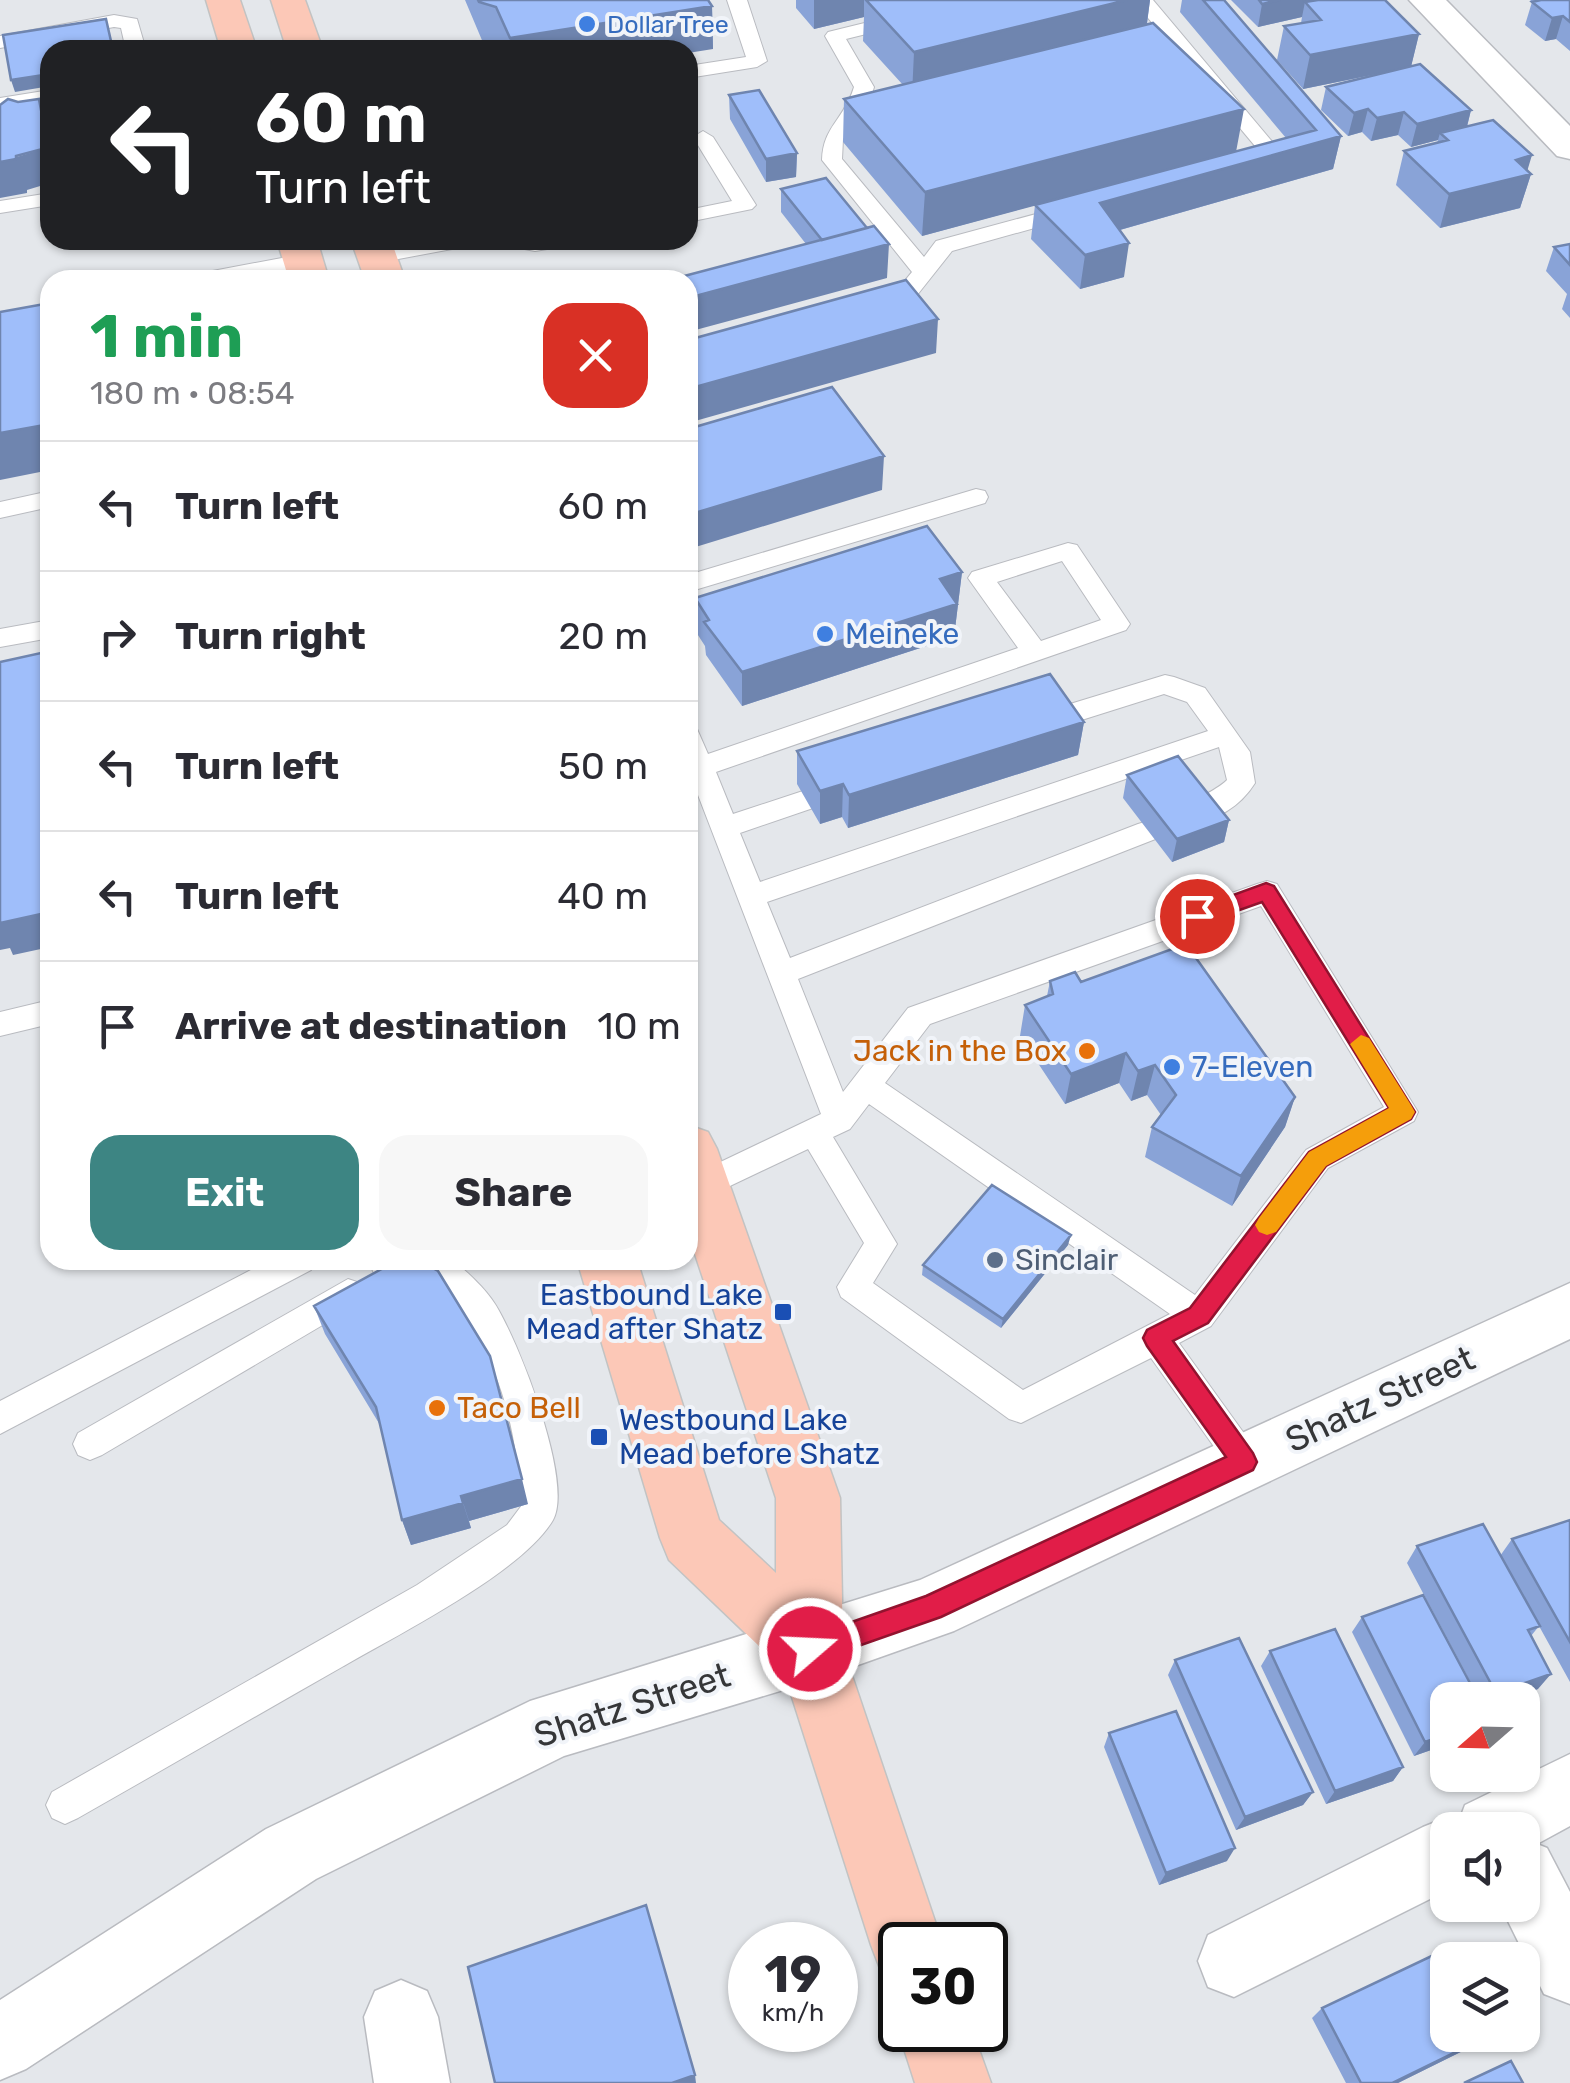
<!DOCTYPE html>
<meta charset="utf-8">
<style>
body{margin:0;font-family:Rubik,sans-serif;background:#f7f7f7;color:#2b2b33;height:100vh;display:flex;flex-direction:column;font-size:38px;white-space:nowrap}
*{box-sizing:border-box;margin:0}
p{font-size:32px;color:#7c7c81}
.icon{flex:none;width:55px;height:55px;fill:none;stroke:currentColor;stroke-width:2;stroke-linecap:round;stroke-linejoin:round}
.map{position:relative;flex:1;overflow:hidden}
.details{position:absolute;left:40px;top:270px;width:658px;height:1000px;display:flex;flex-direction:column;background:#fff;border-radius:30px;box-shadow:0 2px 8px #0004}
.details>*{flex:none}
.guide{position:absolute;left:40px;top:40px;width:658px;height:210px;border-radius:30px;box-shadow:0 2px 8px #0004;background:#202124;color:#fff;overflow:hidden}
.needle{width:65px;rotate:250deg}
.controls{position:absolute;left:1430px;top:1682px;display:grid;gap:20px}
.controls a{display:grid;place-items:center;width:110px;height:110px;border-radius:20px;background:#fff;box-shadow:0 2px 8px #0004;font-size:50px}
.speed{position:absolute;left:728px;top:1922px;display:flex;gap:20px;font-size:50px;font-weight:700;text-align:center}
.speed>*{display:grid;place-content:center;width:130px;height:130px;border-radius:50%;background:#fff;box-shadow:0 2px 8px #0004;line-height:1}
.speed small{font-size:25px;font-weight:400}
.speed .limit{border:5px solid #111;border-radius:15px;background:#fff;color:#111}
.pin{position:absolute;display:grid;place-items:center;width:85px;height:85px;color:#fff;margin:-42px;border:5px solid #fff;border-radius:50%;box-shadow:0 2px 10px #0007}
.me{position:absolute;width:110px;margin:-55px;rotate:71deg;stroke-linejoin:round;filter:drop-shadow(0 0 8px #0008)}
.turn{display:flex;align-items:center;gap:35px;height:210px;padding:0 50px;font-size:45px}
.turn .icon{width:130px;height:130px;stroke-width:2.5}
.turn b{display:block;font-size:70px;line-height:85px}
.round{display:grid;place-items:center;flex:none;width:105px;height:105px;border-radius:30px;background:#f7f7f7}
.summary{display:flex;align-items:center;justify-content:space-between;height:170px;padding:0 50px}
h1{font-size:60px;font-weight:700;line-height:75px;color:#1e9e55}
.cta{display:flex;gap:20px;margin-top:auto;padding:20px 50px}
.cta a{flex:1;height:115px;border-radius:30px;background:#3d8583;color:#fff;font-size:40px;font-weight:700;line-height:115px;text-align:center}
.cta a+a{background:#f7f7f7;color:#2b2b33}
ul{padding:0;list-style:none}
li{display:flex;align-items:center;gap:30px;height:130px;padding:0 50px;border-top:2px solid #e1e1e2}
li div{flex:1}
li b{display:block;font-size:38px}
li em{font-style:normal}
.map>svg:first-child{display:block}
</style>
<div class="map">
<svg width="1570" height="2083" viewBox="0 0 1570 2083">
<rect width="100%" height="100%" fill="#e4e7eb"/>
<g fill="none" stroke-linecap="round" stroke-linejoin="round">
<g stroke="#b9bbc0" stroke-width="2">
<path id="service" d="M727,0H747L767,61L757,67L688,78V66L746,57Z
M958,0H991L988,4L846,39L874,87L867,111L843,139L842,159L924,257L936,241L1073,204L1084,210L1081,215L952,251L914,299L878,308L870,306L867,301L870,296L898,289L912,272L822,160C823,126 844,120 854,87L825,36L828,32Z
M1133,0H1153L1280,151L1283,155L1280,159L1248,168L1241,166L1238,162L1260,152Z
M114,15L137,19L146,50H126L121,28L114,27L0,48V36Z
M50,90V102L0,110V98Z
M703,131L713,137L756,205L752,209L688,222V210L732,201L693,137Z
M50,193V205L0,213V201Z
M431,240H479L468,246L377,263L366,256L377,249Z
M501,240H574L571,245L535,251L504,245Z
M303,254L311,256L314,261L311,266L237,280H191L202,273Z
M976,489L985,491L988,497L985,503L688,592V575Z
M50,491V507L0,518V502Z
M1068,543L1077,545L1126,618L1130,624L1126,630L716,772L733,814L806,790L816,793L820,800L816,807L740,833L760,882L1208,731L1187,702L1164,694L1053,729L1044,726L1040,719L1044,712L1165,675L1174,677L1205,688L1250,752L1255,783C1242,804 1214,826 1189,818L1185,811C1193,798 1215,792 1227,780L1219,747L767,902L790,958L1138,824L1148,821L1158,824L1162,831L1158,838L798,979L843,1092L908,1008L1257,884L1267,881L1277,884L1418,1112L1414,1121L1328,1168L1211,1326L1179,1343L1256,1450L1261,1461L1256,1472L1244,1477L1232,1472L1151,1358L1021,1423L1009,1419L841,1297L837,1287L864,1243L808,1149L711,1195L700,1199L688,1193L689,1177L821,1114L688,769V726L697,729L708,754L1018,648L968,578L972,572ZM1062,561L1101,620L1041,641L997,582ZM1261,906L1384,1107L1306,1150L1195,1295L885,1083L930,1024ZM869,1104L1170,1314L1023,1390L873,1283L897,1244L833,1137L850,1129Z
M50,620V638L0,647V629Z
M50,1000V1024L0,1036V1012Z
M270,1260H316L311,1270L0,1434V1401Z
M376,1260H453C468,1273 484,1287 495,1304C518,1340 574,1482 553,1520C523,1572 397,1635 342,1667C254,1717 166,1768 78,1818L65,1824L52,1818L46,1805L52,1792L417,1585L507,1525L522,1505C514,1413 497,1342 428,1278L404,1276L388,1283L377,1279L372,1269Z
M348,1279L360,1283L364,1293L360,1303L102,1455L90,1460L78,1455L73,1444L78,1433Z"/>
</g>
<g stroke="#b9bbc0" stroke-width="3">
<path id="minor" d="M1409,0H1446L1570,126V159L1557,156Z
M1570,1283V1339L954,1631L810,1682L564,1756L316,1879L26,2069L0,2080V2000L266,1829L530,1701L920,1580Z
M1570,1754V1826L1537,1844L1547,1848L1570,1892V2004L1544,1994L1500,1905H1522V1830H1448V1890L1234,1997L1208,1987L1198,1961L1208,1935L1423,1827L1448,1817L1459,1821L1465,1805Z
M401,1980L427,1991L438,2017L450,2083H374L364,2017L375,1991Z"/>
</g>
<g stroke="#c2c3c3" stroke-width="3">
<path id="primary" d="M206,0H240L257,50H221Z
M271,0H305L323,50H287Z
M277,240H317L329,280H289Z
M351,240H391L405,280H365Z
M688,1125L708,1132L717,1149L840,1498L843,1649L943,1945H900V1978L881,1971L871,1945L783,1669L669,1560L660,1538L577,1260H637L719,1520L776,1573V1498L688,1233Z
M900,2025V2030H972L991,2083H915L898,2030Z"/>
</g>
<use href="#service" fill="#fff" fill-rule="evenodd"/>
<use href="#minor" fill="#fff" fill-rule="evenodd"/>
<use href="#primary" fill="#fcc8b7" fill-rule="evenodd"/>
</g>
<path fill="#89a3d7" d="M465,0H708L712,6L713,49L501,50L484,45Z
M796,0H1150L1147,24L1236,152L1286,138L1180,12L1182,0H1224L1341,136L1333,169L1120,230L1124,277L1080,289L1031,239L1035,205L922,236L843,142L844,99L903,85L863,41L864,17L814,29L796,8Z
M1231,0H1385L1419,34L1411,66L1471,110L1467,127L1531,174L1520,208L1440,228L1396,185L1404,151L1437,143L1438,140L1411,147L1398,135L1371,141L1362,132L1348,136L1321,110L1326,87L1387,72L1303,89L1277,60L1284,26L1301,23L1302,17L1258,27Z
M1530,0H1570V51L1556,39L1545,41L1525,25L1532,2Z
M729,95L797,153L796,177L766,182L730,119Z
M781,189L887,278L806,244L781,212Z
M1570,244V318L1562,309L1567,294L1546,271L1554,247Z
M962,572L954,637L742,706L706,655L705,646L696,632L695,598Z
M1084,722L1078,755L848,828L842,817L820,824L797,784V751Z
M1127,775L1229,820L1224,842L1172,862L1123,798Z
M1050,981L1081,982L1295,1097L1285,1127L1232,1206L1145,1157L1152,1127L1161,1115L1147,1095L1131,1101L1119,1083L1065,1104L1020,1036L1025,1005L1047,996Z
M1068,1245L1001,1328L922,1275L923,1265Z
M314,1306L528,1504L469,1521L471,1528L411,1545L402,1520L380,1425L325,1334Z
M1570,1520V1682L1539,1626L1531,1636L1538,1689L1506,1700H1480L1407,1563L1417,1546L1500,1556L1512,1539Z
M1362,1617L1448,1744L1414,1756L1352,1632Z
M1270,1651L1403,1767L1393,1781L1326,1804L1261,1666Z
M1175,1660L1313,1792L1303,1805L1236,1830L1168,1675Z
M1109,1733L1227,1861L1159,1885L1104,1747Z
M1322,2008L1448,2035H1495L1398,2083H1346L1312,2018Z"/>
<path fill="#6f85af" d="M814,0H864V17L814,29Z
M1127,0H1150L1145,37L912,95L914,52Z
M1280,0H1336L1305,2L1302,17L1258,27L1262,4Z
M712,6L713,49L688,53V50H511L510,38Z
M1563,16L1556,39L1545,41L1552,18Z
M1419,34L1411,67L1303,89L1310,55Z
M50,74V86L15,92L11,80Z
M1244,109L1236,152L922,236L925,192Z
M1368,109L1362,132L1348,136L1354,113Z
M1471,110L1465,134L1440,133L1438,140L1411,147L1417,124Z
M1404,112L1398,135L1371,141L1377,118Z
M1341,136L1333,169L1095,237L1100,203Z
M688,144H690L691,177L688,178Z
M50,147V183L27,190V193L0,198V162Z
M797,153L796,177L766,182V159Z
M1532,155L1526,175L1531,174L1520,208L1440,228L1449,194L1516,160Z
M1129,243L1124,277L1080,289L1085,255Z
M889,244L887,278L688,332V298Z
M938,319L936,353L688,423V389Z
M50,424V470L0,480V433Z
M884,456L882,490L689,549L688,515Z
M962,572L954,637L742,706V672L940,579Z
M1084,722L1078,755L848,828L849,795Z
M843,784L842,817L820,824V791Z
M1229,820L1224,842L1172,862L1177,839Z
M50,912V947L13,955L10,948L0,950V923Z
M1126,1053L1119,1083L1065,1104L1071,1074Z
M1155,1065L1147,1095L1131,1101L1138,1071Z
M1295,1097L1285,1127L1232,1206L1241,1176Z
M1071,1235L1068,1245L1001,1328L1003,1319Z
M522,1479L528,1504L469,1521L461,1496Z
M463,1503L471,1528L411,1545L402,1520Z
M1551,1674L1538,1689L1506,1700H1490L1496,1693Z
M1448,1734V1744L1414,1756L1425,1742Z
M1403,1767L1393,1781L1326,1804L1335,1791Z
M1313,1792L1303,1805L1236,1830L1245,1817Z
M1235,1848L1227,1861L1159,1885L1166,1873Z
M1490,2035H1495L1398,2083H1392Z
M695,2075L696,2083H672Z"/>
<path fill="#9fbefa" stroke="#6f85af" stroke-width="2.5" d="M478,0H708L712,6L510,38L496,7L479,2Z
M866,0H1127L914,52Z
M1203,0H1224L1341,136L1100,203L1129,243L1085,255L1035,205L1316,130Z
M1259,0H1280L1262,4Z
M1318,0H1385L1419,34L1310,55L1284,26L1321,20L1305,2Z
M1541,0H1570V22L1563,16L1552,18L1532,2Z
M106,19L113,50H50V74L11,80L3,35Z
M1153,23L1244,109L925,192L844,99Z
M1420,64L1471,110L1417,124L1404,112L1377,118L1368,109L1354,113L1326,87Z
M759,90L797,153L766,159L729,95Z
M8,99L18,102L39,99L41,110L50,112V147L16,156V159L0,162V105Z
M1493,120L1532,155L1516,160L1531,174L1449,194L1404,151L1448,140L1440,133Z
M826,178L867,228L822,240L781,189Z
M874,226L889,244L688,298V280H669Z
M1570,244V265L1554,247Z
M906,280L938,319L688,389V340Z
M50,303V424L0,433V312Z
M832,387L884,456L688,515V429Z
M927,526L962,572L940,579L957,604L742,672L704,622L709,620L695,598Z
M50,651V912L0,923V662Z
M1050,674L1084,722L849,795L843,784L820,791L797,751Z
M1178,756L1229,820L1177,839L1127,775Z
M1186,944L1295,1097L1241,1176L1152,1127L1176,1095L1155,1065L1138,1071L1126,1053L1071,1074L1025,1005L1053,994L1050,981L1075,972L1081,982Z
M992,1185L1071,1235L1003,1319L923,1265Z
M398,1260H419L438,1271L490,1356L522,1479L461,1496L463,1503L402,1520L376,1407L314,1306Z
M1570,1520V1642L1512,1539Z
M1483,1524L1540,1626L1528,1630L1551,1674L1496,1693L1417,1546Z
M1423,1595L1479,1700H1448V1734L1425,1742L1362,1617Z
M1335,1629L1403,1767L1335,1791L1270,1651Z
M1239,1638L1313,1792L1245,1817L1175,1660Z
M1176,1711L1235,1848L1166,1873L1109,1733Z
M646,1905L695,2075L672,2083H495L468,1967Z
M1457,1944L1466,1960H1448V2035H1490L1392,2083H1361L1322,2008Z
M1511,2061L1523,2083H1464Z"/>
<path fill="#e11d48" stroke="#92132f" stroke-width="2.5" d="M1266,883L1274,886L1415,1112L1411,1119L1326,1166L1208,1323L1173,1341L1253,1453L1257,1462L1253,1470L941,1617L810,1663L800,1659L796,1649L800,1640L926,1596L1226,1457L1147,1346L1143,1338L1147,1330L1190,1308L1309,1152L1389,1108L1262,902L1197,925L1186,916L1189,911Z"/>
<path fill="#f59e0b" d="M1361,1035L1369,1038L1411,1105L1415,1112L1411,1119L1326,1166L1276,1232L1267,1235L1259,1232L1255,1225L1259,1218L1309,1152L1389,1108L1350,1044Z"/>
<g fill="#3f7fe0" stroke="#f1f4f9" stroke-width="4">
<circle cx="587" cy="24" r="10"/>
<circle cx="825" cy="634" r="10"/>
<circle cx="1172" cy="1067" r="10"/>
</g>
<g fill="#e8710a" stroke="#f1f4f9" stroke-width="4">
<circle cx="1087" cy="1051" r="10"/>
<circle cx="437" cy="1408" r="10"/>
</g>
<circle fill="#5c6f8a" stroke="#f1f4f9" stroke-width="4" cx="995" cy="1260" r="10"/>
<g fill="#1a4fb4" stroke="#f1f4f9" stroke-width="4">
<rect x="773" y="1302" width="20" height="20" rx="5"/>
<rect x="589" y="1427" width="20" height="20" rx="5"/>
</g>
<g text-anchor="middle" stroke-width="8" stroke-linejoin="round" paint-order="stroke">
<g font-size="25" fill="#366cbe" stroke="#f1f4f9" text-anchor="start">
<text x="607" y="33">Dollar Tree</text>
</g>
<g font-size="30" fill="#366cbe" stroke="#f1f4f9" text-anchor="start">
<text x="845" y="644">Meineke</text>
<text x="1192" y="1077">7-Eleven</text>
</g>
<g font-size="30" fill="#c56008" stroke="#f1f4f9" text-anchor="end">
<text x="1067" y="1061">Jack in the Box</text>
<text x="457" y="1418" text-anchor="start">Taco Bell</text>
</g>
<g font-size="30" fill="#4e5e75" stroke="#f1f4f9" text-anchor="start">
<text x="1015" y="1270">Sinclair</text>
</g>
<g font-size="30" fill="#164399" stroke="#f1f4f9" text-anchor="end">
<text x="763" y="1305">Eastbound Lake<tspan x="763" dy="34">Mead after Shatz</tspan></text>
<text x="619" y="1430" text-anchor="start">Westbound Lake<tspan x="619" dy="34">Mead before Shatz</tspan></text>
</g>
<g font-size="35" fill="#353638" stroke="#f1f4f9">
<text transform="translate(1380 1399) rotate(-25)" y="12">Shatz Street</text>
<text transform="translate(632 1705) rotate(-18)" y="12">Shatz Street</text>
</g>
</g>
</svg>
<div class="controls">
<a><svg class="needle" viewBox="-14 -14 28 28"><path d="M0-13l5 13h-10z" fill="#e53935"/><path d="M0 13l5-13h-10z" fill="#7c7c81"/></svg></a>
<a><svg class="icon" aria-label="sound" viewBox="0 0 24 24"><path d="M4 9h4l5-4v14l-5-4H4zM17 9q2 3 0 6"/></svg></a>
<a><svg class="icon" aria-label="layers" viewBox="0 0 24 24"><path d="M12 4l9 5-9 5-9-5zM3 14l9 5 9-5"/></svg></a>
</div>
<div class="speed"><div>19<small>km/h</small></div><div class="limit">30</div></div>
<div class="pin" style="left:1197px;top:916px;background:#d93025"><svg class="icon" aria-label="arrive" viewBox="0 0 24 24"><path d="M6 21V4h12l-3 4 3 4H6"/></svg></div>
<svg class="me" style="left:810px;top:1649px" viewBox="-20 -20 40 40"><circle r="17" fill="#e11d48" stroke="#fff" stroke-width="3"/><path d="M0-11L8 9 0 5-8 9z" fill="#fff"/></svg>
<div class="guide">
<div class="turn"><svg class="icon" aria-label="left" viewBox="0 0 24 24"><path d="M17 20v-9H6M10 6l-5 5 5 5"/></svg><div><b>60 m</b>Turn left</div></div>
</div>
<section class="details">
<div class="summary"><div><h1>1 min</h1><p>180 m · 08:54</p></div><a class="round" style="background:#d93025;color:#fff"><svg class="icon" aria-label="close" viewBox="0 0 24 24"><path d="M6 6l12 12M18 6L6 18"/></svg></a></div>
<ul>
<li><svg class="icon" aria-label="left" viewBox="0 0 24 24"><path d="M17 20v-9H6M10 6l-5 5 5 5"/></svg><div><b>Turn left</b></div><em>60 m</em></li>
<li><svg class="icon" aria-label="right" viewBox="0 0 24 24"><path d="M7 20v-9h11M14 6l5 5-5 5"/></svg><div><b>Turn right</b></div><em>20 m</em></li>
<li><svg class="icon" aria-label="left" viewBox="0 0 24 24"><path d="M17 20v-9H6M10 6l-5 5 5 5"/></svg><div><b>Turn left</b></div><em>50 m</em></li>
<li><svg class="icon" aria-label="left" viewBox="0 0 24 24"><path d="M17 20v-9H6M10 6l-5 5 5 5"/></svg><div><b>Turn left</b></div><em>40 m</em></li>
<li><svg class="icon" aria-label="arrive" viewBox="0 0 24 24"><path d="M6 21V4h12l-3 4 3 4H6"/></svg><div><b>Arrive at destination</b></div><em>10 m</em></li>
</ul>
<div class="cta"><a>Exit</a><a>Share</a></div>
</section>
</div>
